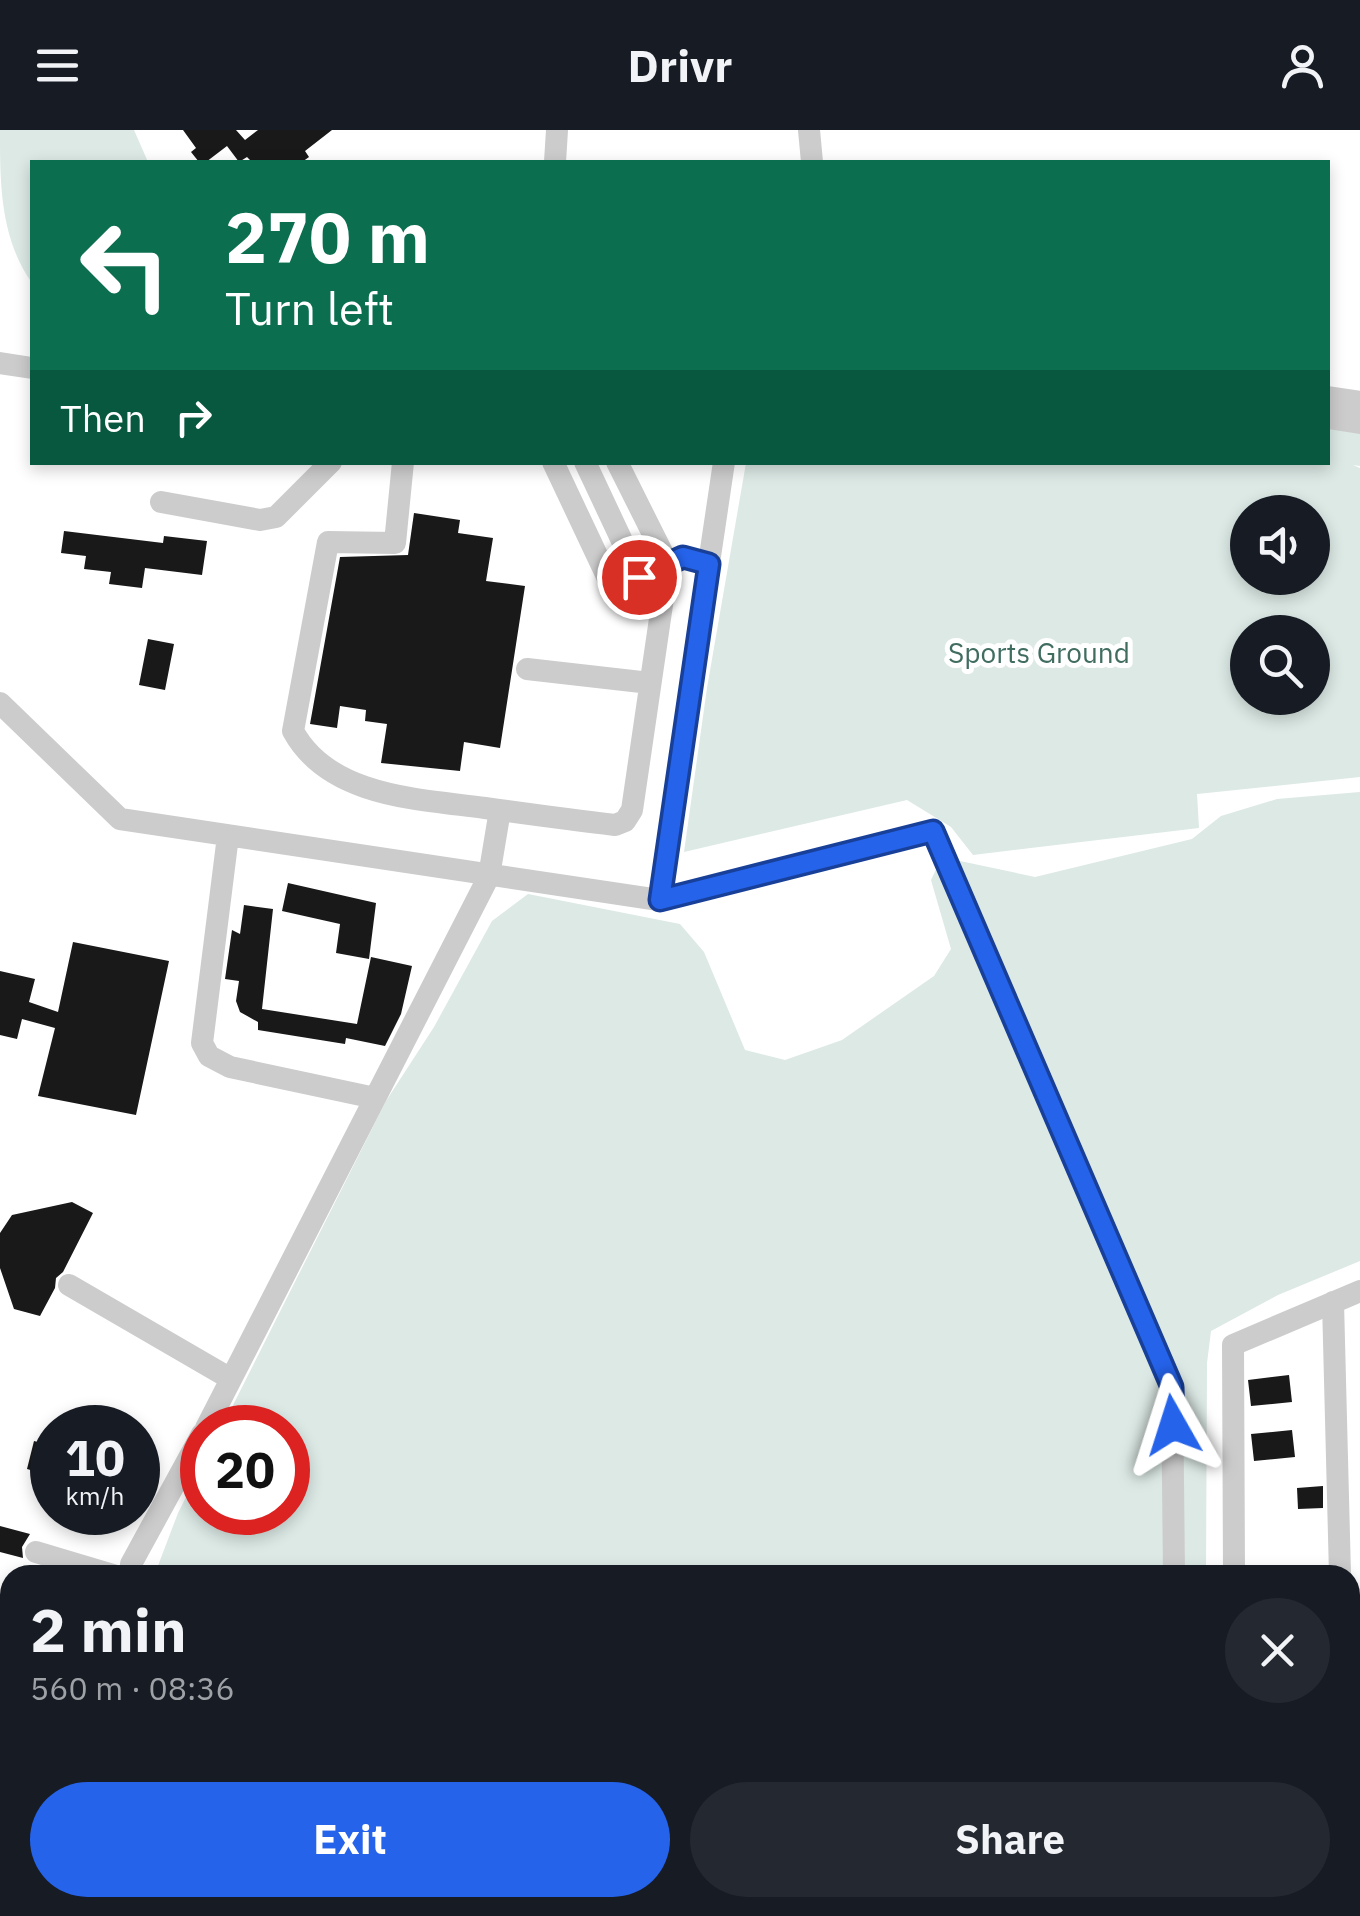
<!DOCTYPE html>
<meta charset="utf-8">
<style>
body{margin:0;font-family:"IBM Plex Sans",sans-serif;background:#242831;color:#f1f3f6;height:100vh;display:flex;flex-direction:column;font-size:38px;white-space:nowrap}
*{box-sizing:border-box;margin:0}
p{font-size:32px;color:#9ea1a6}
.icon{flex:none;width:55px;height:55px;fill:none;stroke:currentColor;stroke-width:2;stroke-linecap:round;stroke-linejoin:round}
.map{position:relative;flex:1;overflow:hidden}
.drawer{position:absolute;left:0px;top:1435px;width:1360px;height:352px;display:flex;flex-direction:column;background:#171b24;border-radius:30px 30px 0 0;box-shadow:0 5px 15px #0003}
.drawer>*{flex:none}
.hud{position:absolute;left:30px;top:30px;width:1300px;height:305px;border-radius:0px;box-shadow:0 5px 15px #0003;background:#0b6e4f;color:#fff;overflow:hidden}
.tools{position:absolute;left:1230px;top:365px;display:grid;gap:20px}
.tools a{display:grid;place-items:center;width:100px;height:100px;border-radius:50%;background:#171b24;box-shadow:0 5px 15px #0003;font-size:50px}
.speed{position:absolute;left:30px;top:1275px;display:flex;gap:20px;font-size:50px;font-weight:700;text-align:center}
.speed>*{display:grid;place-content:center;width:130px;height:130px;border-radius:50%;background:#171b24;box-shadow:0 5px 15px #0003;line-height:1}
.speed small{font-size:25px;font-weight:400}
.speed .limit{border:15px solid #d22;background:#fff;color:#111}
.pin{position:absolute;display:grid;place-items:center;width:85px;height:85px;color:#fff;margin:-42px;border:5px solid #fff;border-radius:50%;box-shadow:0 2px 10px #0007}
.me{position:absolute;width:110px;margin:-55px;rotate:354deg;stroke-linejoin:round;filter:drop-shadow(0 0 8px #0008)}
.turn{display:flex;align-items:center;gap:35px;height:210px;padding:0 30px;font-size:45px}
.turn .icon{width:130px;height:130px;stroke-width:2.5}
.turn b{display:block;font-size:70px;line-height:85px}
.then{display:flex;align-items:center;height:95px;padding:0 30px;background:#0003;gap:20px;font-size:38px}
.round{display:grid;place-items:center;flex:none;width:105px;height:105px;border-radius:52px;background:#242831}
.head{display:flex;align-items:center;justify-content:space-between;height:170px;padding:0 30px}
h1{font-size:60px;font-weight:800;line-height:75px}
.button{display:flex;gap:20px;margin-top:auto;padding:20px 30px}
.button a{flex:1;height:115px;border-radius:60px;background:#2563eb;color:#fff;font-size:40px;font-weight:800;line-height:115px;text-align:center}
.button a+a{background:#242831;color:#f1f3f6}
header{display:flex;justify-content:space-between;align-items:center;height:130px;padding:0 30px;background:#171b24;font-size:45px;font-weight:800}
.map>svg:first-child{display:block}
</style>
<header><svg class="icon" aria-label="menu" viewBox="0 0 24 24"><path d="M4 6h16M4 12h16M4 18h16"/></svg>Drivr<svg class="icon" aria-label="person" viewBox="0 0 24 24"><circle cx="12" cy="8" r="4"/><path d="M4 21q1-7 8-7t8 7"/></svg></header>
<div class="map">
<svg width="1360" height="1786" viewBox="0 0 1360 1786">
<rect width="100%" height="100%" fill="#fff"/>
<path fill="#dce9e5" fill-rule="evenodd" d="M0,0H134L148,32H32V153C0,108 0,53 0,0Z
M1328,293L1360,299V336L1353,335L1360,338V647L1197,664L1199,698L973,725L951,697L907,670L684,722L707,558L746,333L1328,332ZM1248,382H1312V448H1248ZM1248,502H1312V568H1248Z
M1360,662V1131L1278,1165L1211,1201L1207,1233L1206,1445H157L156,1441L178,1383L202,1335V1382H288V1298L222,1297L386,971L434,897L492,791L528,764L680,794L704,822L745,920L785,930L842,910L934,846L951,819L931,750L939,733L960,731L1035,747L1192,709L1221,686L1277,669Z
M694,1778H917L919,1786H705Z"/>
<path fill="#191919" d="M183,0H236L245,10L258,0H332L305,21L309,27L302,32H252L247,27L239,32L227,16L206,32H199L191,22L196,18Z
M414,383L460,390L458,403L493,408L486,451L525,456L500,618L464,612L460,641L381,633L387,594L365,591L366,580L340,576L337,598L310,594L340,427L408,425Z
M64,401L163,413L164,406L207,411L202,445L145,438L142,458L109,454L111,442L84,439L86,426L61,423Z
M148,509L174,514L165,560L139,555Z
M288,753L376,773L369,829L336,823L340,794L282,781Z
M244,775L273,779L262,879L357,894L371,827L412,836L401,884L385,916L346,908L345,914L258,900V892L240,882L236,871L239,851L225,849L232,800L240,804Z
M73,812L169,831L136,985L38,966L55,898L22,889L17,909L0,905V841L35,849L29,872L58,882Z
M72,1072L93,1083L63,1142L56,1148L55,1158L40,1186L14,1179L0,1138V1103L12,1085Z
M1289,1245L1292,1272L1251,1276L1248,1250Z
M1292,1300L1295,1327L1254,1331L1251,1304Z
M34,1311L52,1316V1346L27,1339Z
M1323,1356V1378L1298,1379L1297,1358Z
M0,1396L30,1404L22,1417L23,1428L0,1422Z"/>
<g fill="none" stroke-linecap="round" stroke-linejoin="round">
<path stroke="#c6c6c6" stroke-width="2.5" stroke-dasharray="5 5" stroke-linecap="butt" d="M0,1647L10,1640
M519,1778L525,1786
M1069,1786L1074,1782"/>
<path stroke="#ccc" stroke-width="22" d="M809,0L812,32
M555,32L557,0
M0,233L32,238
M1328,267L1360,272
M1328,288L1360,293
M403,332L395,413L328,412L293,601C329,667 418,669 485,678C528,684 572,690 615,695L625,691L632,680L668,434L617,332
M553,332L612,457L639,447
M585,332L639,447L683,427L709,434
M161,372L260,390L276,387L331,332
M527,539L650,553
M0,573L120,689L659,770L724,332
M228,706L202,913L209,926L230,937L375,968
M659,770L933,701L1172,1257L1174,1445
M69,1155L231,1249
M1333,1172L1340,1445
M206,1298L489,746L500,680
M36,1422L113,1445
M132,1445L131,1434L202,1304
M1234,1445L1233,1215L1360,1161
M1350,1549L1360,1548
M1350,1653H1360
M1350,1767L1360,1768
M356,1778L362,1786
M399,1778L405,1786
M1145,1778L1150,1786
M1235,1778V1786"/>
</g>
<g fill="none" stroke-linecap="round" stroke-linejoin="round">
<g stroke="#184099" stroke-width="25">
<path id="route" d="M639,447L683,427L709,434L660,770L933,701L1172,1257L1173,1295"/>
</g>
<use href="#route" stroke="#2563eb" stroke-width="18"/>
</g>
<g text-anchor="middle" stroke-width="10" stroke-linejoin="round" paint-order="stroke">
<g font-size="28" fill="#416d61" stroke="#fff">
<text x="1039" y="533">Sports Ground</text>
</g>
</g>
</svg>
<div class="tools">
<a><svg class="icon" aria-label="sound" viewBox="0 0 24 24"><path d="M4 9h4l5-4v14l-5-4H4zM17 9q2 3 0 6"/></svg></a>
<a><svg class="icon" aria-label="search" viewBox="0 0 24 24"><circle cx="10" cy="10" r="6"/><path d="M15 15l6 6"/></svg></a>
</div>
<div class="speed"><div>10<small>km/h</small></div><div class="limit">20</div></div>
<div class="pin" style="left:639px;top:447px;background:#d93025"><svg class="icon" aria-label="arrive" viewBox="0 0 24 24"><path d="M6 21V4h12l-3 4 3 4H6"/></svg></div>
<svg class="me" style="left:1173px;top:1295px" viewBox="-20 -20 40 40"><path d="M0-17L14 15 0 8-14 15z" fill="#2563eb" stroke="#fff" stroke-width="4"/></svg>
<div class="hud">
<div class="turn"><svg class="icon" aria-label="left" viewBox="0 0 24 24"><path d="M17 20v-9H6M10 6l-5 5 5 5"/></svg><div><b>270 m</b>Turn left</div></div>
<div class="then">Then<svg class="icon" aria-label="right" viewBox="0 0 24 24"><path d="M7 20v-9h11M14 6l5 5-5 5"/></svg></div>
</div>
<section class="drawer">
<div class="head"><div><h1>2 min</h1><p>560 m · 08:36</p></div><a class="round"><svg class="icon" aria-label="close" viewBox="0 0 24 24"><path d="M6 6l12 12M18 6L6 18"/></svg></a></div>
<div class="button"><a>Exit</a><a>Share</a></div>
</section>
</div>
